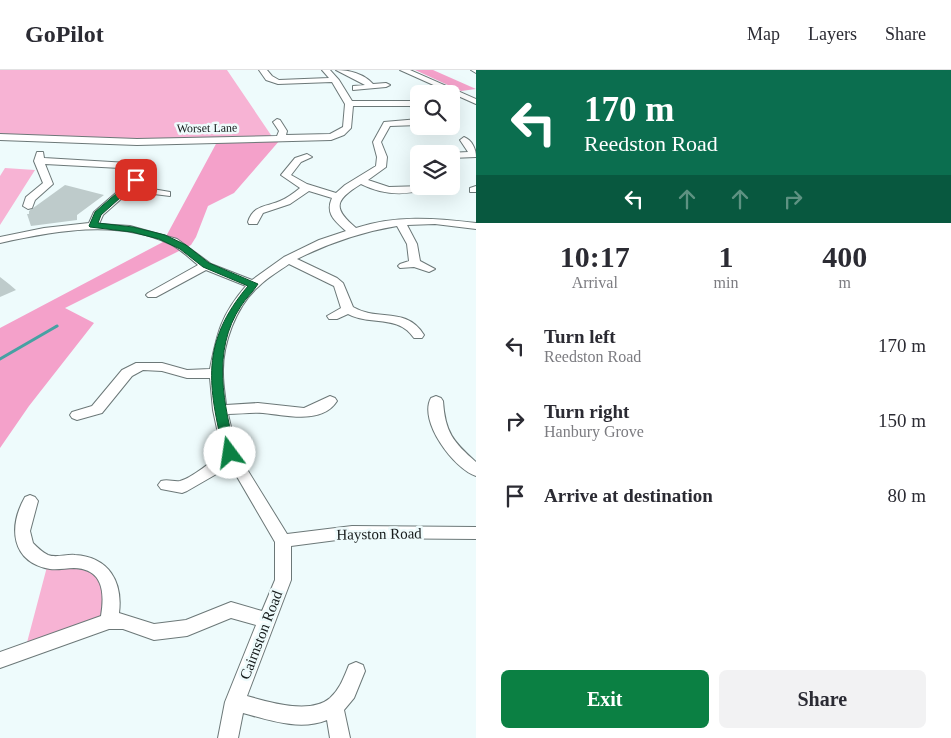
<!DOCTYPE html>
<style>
body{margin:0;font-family:Georgia,serif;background:#f2f2f3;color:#2b2b33;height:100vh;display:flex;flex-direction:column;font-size:19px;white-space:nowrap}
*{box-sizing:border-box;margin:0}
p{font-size:16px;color:#7c7c81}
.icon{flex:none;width:28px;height:28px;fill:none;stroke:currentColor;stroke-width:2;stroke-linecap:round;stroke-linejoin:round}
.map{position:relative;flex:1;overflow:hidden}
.side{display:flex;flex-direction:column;background:#fff;width:475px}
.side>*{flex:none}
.banner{background:#0b6e4f;color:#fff;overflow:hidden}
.tools{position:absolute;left:410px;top:15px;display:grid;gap:10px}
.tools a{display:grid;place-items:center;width:50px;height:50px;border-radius:8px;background:#fff;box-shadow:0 5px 20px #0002;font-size:25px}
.pin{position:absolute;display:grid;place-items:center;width:42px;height:42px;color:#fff;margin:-21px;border-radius:10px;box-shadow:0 2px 8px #0006}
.me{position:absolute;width:55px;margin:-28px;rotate:346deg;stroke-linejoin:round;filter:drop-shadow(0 0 4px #0008)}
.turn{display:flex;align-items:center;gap:18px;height:105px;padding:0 25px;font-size:22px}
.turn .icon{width:65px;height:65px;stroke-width:2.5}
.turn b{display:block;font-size:35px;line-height:42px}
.lanes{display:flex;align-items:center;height:48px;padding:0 25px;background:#0003;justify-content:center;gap:25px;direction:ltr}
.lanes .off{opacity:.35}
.eta{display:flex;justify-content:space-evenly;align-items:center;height:85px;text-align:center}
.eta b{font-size:30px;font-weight:700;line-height:35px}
.button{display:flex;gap:10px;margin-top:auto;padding:10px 25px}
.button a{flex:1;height:58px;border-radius:8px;background:#0b8043;color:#fff;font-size:20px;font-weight:700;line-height:58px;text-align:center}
.button a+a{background:#f2f2f3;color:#2b2b33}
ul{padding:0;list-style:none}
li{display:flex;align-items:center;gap:15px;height:75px;padding:0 25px}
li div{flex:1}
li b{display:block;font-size:19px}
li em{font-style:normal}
header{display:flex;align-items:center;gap:30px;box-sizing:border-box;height:70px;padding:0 25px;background:#fff;border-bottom:1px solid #e1e1e2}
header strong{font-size:24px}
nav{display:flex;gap:28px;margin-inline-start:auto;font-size:18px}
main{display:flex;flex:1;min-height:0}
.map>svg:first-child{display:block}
</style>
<header>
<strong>GoPilot</strong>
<nav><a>Map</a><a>Layers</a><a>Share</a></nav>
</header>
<main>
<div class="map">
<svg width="476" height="668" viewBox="0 0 476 668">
<rect width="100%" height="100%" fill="#eefbfc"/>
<path fill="#f7b3d4" d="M0,0H227L273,68L136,71L0,66Z
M5,98L35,100L0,155V106Z
M48,493L97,499L109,551L25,580Z"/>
<path fill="#f4a1ca" d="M415,0H433L476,19L461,21Z
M280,70L234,123L208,136L196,167L191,175L65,238L94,253L29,336L0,378V258L163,172L217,72Z"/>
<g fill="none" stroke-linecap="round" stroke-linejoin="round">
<path stroke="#47a1a3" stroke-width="2.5" d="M55,257L57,256"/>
<path stroke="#47a1a3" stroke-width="3" d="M0,289L57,256"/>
</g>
<path fill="#becbcb" d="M65,115L104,125L77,145V150L31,156L27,144H29V141Z
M0,207L9,214L16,220L0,227Z"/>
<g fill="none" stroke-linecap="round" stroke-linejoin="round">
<g stroke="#6c7878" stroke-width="2">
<path id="minor" d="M259,0H267L272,6L279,10L329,8L322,0H330L339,10L352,31H412L419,36V44L410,36H353L351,58L344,65L331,70L137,75L0,70V64L137,69L277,66L279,61L273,52L277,49L280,50L287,61L286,65L330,64L343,57L345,34L332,12L278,14L266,10Z
M336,0C350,0 364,4 373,14L386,13L390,15L386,17L353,20V16L365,15Z
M400,0H410L476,29V34Z
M471,0H476V3Z
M451,38L457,39L458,41L451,44Z
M419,49V55L390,56L381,72L387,87L386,97L368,110L389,117L424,116L423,120C401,126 381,124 361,114C335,130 332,138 356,158C395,145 435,148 476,153V159L435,154L407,155L417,174L420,191L435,199L429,202L414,197L400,198L398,196L400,194L409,191L407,174L397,156C361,162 329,173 297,189L337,208L343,213L353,237C379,252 406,236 424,265L422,268H414C398,244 370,256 348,244L337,249H329L327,246L341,238L334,216L289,194C279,201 267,208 258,217C236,236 222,275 223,304C223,314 225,325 226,335L258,333L304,338L330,326L335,328L337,331C322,355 285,345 263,343C252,342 240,344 228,344L237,383L287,464L352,456L476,457V469L352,468L291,476V510L247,626C269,632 310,645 330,628C340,619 344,607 349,595L356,592L363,595L365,601L354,628L344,640L350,668H330L327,650C300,661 269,650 243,643L238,668H218L225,632L256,555L231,548L187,566L154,570L123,559H109L0,598V582L101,546C105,522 103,499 74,498C66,498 58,500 50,499C11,492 8,457 25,427L30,425L35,427L38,431L30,461L33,473C37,477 42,482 48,485C56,488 67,484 75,485C109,487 123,512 119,543L154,554L186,550L231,532L262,541L275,510V472L229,393L220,402L187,421L182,423L161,419L158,415L161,411C168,409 174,412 180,411C192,408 214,390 222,382L213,340L210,308H187L162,301L143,300L132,306L102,343L77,350L72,348L70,345L72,342L92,336L122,300L136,293H162L187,300L210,299C217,263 221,245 246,216L206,200L156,227H148L146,225L148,223L198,195C189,188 181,179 170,174C117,149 55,161 0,173V167L44,158L89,153L94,142L141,101L139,99L45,94L53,114L35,130L32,138L28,139L23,136L26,127L43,113L34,91L37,82H43L44,88L145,94L151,102L135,116L170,122V126L130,121L103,145L99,154L130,156L177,169L211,194L252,210L284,187L319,170L346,161C335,151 325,144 332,128L309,121L290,134L263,143L257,154H249L248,152C253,135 266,137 280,131C287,128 294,123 300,118L281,105L295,88L307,84L312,87L301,92L291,105L307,114L336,123L345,115L376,96L377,87L373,72L384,52Z
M464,67C472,70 476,79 476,87L451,88V84L448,83L468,82L460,70Z
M476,116V122H470V118Z
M436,326L441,328L443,331C445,362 453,372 476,392V406C454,399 418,351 431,328Z"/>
</g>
<use href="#minor" fill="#fff" fill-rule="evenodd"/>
</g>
<path fill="#0b8043" stroke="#07532c" d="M133,109L140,110L101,145L98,153L133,157L165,165L186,175L209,193L258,214C253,222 246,228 241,236C211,281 224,335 236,383L235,386H226L224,383C208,315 200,273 248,216L203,197L180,179L159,169L132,162L90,157L89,156L95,142Z"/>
<g text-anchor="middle" stroke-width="5" stroke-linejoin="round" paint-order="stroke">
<g font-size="12" fill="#151a1a" stroke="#eefbfc">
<text transform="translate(207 58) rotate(-1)" y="4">Worset Lane</text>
</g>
<g font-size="15" fill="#151a1a" stroke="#eefbfc">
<text transform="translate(379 464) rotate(-1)" y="5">Hayston Road</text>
<text transform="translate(261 565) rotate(-69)" y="5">Cairnston Road</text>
</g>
</g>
</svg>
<div class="tools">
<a><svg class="icon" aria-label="search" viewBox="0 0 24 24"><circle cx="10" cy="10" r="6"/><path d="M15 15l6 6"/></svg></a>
<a><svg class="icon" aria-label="layers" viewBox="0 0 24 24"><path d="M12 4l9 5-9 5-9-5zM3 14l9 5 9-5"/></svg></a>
</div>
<div class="pin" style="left:136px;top:110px;background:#d93025"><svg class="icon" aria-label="arrive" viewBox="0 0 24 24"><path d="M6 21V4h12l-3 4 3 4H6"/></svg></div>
<svg class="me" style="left:230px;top:383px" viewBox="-20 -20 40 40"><circle r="19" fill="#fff"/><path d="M0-13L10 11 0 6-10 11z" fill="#0b8043"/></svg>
</div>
<section class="side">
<div class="banner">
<div class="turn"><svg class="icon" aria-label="left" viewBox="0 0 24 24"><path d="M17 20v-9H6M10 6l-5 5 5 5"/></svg><div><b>170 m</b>Reedston Road</div></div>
<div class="lanes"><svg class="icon" aria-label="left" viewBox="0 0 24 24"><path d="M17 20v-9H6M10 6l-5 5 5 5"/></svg><svg class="icon off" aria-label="ahead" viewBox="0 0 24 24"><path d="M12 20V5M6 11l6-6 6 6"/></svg><svg class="icon off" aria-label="ahead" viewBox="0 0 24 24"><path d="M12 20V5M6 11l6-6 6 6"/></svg><svg class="icon off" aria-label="right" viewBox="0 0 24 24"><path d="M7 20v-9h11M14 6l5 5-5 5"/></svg></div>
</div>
<div class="eta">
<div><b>10:17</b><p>Arrival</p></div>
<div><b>1</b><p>min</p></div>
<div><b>400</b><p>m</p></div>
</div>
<ul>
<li><svg class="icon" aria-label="left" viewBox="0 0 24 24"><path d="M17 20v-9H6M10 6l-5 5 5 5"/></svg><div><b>Turn left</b><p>Reedston Road</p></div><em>170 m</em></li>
<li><svg class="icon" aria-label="right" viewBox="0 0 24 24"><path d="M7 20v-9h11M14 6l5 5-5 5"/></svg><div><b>Turn right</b><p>Hanbury Grove</p></div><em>150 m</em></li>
<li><svg class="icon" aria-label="arrive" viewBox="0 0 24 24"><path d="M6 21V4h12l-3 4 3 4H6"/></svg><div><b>Arrive at destination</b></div><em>80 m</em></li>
</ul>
<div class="button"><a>Exit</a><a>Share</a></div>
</section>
</main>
